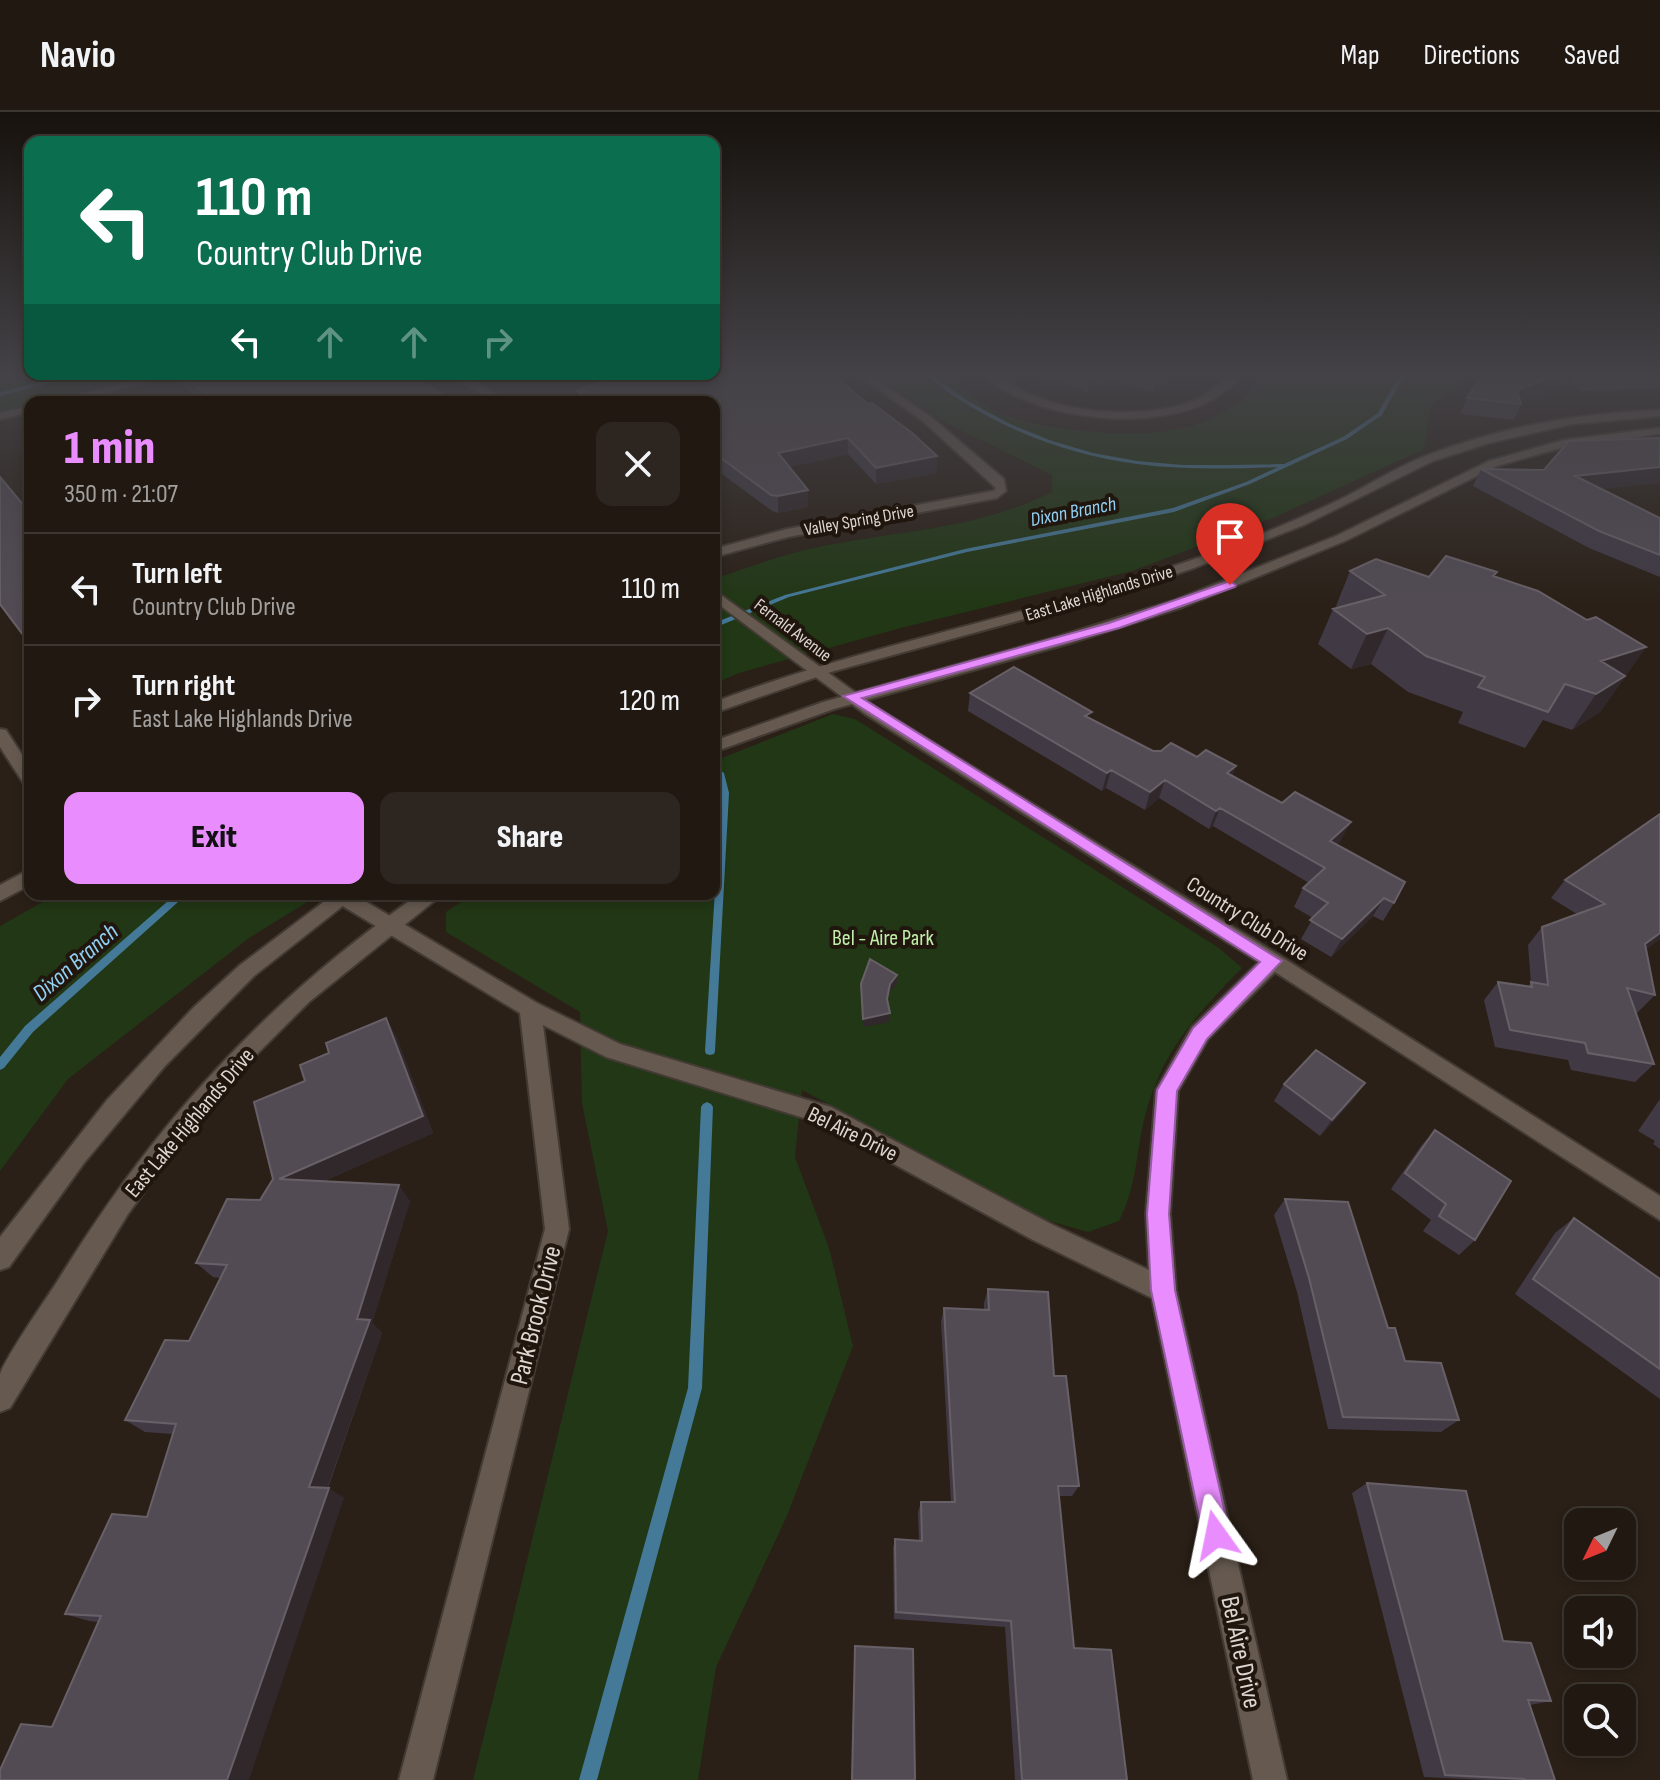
<!DOCTYPE html>
<meta charset="utf-8">
<style>
body{margin:0;font-family:"Sofia Sans Condensed",sans-serif;background:#2d251f;color:#f1f3f6;height:100vh;display:flex;flex-direction:column;font-size:30px;white-space:nowrap}
*{box-sizing:border-box;margin:0}
p{font-size:26px;color:#a2a09f}
.icon{flex:none;width:44px;height:44px;fill:none;stroke:currentColor;stroke-width:2;stroke-linecap:round;stroke-linejoin:round}
.map{position:relative;flex:1;overflow:hidden}
.drawer{position:absolute;left:24px;top:284px;width:696px;height:504px;display:flex;flex-direction:column;background:#201811;border-radius:16px;box-shadow:0 4px 12px #0003,0 0 0 2px #3d3731}
.drawer>*{flex:none}
.top-card{position:absolute;left:24px;top:24px;width:696px;height:244px;border-radius:16px;box-shadow:0 4px 12px #0003,0 0 0 2px #3d3731;background:#0b6e4f;color:#fff;overflow:hidden}
.needle{width:52px;rotate:227deg}
.tools{position:absolute;left:1564px;top:1396px;display:grid;gap:16px}
.tools a{display:grid;place-items:center;width:72px;height:72px;border-radius:16px;background:#201811;box-shadow:0 4px 12px #0003,0 0 0 2px #3d3731;font-size:40px}
.pin{position:absolute;display:grid;place-items:center;width:68px;height:68px;color:#fff;margin:-82px -34px;border-radius:50% 50% 50% 0;rotate:-45deg;box-shadow:0 0 8px #0007}
.pin .icon{rotate:45deg}
.me{position:absolute;width:88px;margin:-44px;rotate:348deg;stroke-linejoin:round;filter:drop-shadow(0 0 6px #0008)}
.turn{display:flex;align-items:center;gap:28px;height:168px;padding:0 40px;font-size:36px}
.turn .icon{width:104px;height:104px;stroke-width:2.5}
.turn b{display:block;font-size:56px;line-height:68px}
.lanes{display:flex;align-items:center;height:76px;padding:0 40px;background:#0003;justify-content:center;gap:40px;direction:ltr}
.lanes .off{opacity:.35}
.round{display:grid;place-items:center;flex:none;width:84px;height:84px;border-radius:16px;background:#2d251f}
.overview{display:flex;align-items:center;justify-content:space-between;height:136px;padding:0 40px}
h1{font-size:48px;font-weight:800;line-height:60px;color:#e98dfe}
.cta{display:flex;gap:16px;margin-top:auto;padding:16px 40px}
.cta a{flex:1;height:92px;border-radius:16px;background:#e98dfe;color:#111;font-size:32px;font-weight:800;line-height:92px;text-align:center}
.cta a+a{background:#2d251f;color:#f1f3f6}
ul{padding:0;list-style:none}
li{display:flex;align-items:center;gap:24px;height:112px;padding:0 40px;border-top:2px solid #3d3731}
li div{flex:1}
li b{display:block;font-size:30px}
li em{font-style:normal}
header{display:flex;align-items:center;gap:48px;box-sizing:border-box;height:112px;padding:0 40px;background:#201811;border-bottom:2px solid #3d3731}
header strong{font-size:38px}
nav{display:flex;gap:44px;margin-inline-start:auto;font-size:28px}
.map>svg:first-child{display:block}
</style>
<header>
<strong>Navio</strong>
<nav><a>Map</a><a>Directions</a><a>Saved</a></nav>
</header>
<div class="map">
<svg width="1660" height="1668" viewBox="0 0 1660 1668">
<rect width="100%" height="100%" fill="#2a2017"/>
<path fill="#213715" d="M22,260L30,262H151L0,300V265Z
M871,260H948C964,277 984,297 1006,304C1056,321 1160,331 1208,308C1219,302 1236,294 1245,285C1252,278 1256,267 1263,260H1473L1431,294L1424,337L1275,405L1132,459L901,516L739,561L714,572V467C747,456 780,443 814,436C897,418 974,419 1052,380V363L939,307Z
M833,602L855,607L1219,836L1242,856C1194,905 1161,940 1144,1008C1136,1043 1136,1077 1119,1109L1088,1120L1042,1107L802,978L795,1045L829,1136L853,1234L786,1406L716,1555L698,1668H473L608,1119L582,991L580,900L446,820V800L473,782H714V649Z
M57,782H320L249,826L68,967L0,1059V814Z"/>
<g fill="none" stroke-linecap="round" stroke-linejoin="round">
<path fill="#457998" fill-rule="evenodd" d="M921,260H927L968,289L1010,312L1052,329L1093,341L1137,349L1183,353H1231L1284,352L1343,325L1378,301L1401,260H1406L1382,303L1347,327L1250,372L1174,400L967,440L789,485L714,516V511L785,483L965,437L1173,396L1246,370L1278,355C1231,357 1184,358 1137,352C1058,342 983,310 921,260Z
M75,262H84L0,284V280Z
M720,658L724,661L729,681L715,939L714,942L710,943L706,942L705,939L721,681L716,661Z
M176,782H187L33,920L4,956L0,958V945L25,914Z
M707,990L711,992L713,995L702,1276L597,1668H579L688,1276L701,995L703,992Z"/>
<g stroke="#433a34" stroke-width="4">
<path id="minor" d="M854,260H866L931,305L1004,367L1006,379L997,386L788,425L714,445V437L787,417L993,379L996,376L923,309Z
M979,260C997,260 1012,275 1029,282C1057,294 1090,300 1120,300C1145,300 1170,298 1193,289C1212,282 1226,260 1246,260C1234,273 1218,286 1202,293C1140,319 1029,307 979,260Z
M159,262H177L71,290H53Z
M447,262H460L510,290H497Z
M30,294V300L0,307V301Z
M714,478L877,596L1280,844L1660,1084V1108L1275,860L1208,927L1178,979L1170,1102L1176,1178L1287,1668H1253L1152,1186L1033,1128L817,1010L606,945L543,913L569,1117L433,1668H399L545,1117L520,901L336,790L335,782H353L537,891L620,932L831,995L1051,1112L1149,1158L1146,1102L1156,978L1192,915L1259,850L865,602L714,489Z
M0,617L6,618L30,655V674L24,672L0,635Z
M30,757V773L0,789V773Z"/>
</g>
<g stroke="#433a34" stroke-width="4">
<path id="secondary" d="M1660,298V304L1572,312L1489,331L1433,349L1304,413L1194,456L1116,482L831,560L714,601V590C860,535 1014,507 1162,458C1221,439 1280,416 1337,389C1366,375 1393,357 1423,345C1499,315 1579,301 1660,298Z
M1660,316V322L1564,335L1497,354L1345,429L1183,495L1067,532L834,597L714,640V629L823,590L1057,525L1173,489L1336,424L1489,349L1564,328Z
M334,782H358L254,864L165,954L84,1051L9,1155L0,1158V1125L107,988L193,896L240,853Z
M419,782H443L309,890L230,969L193,1012L128,1102L10,1296L0,1300C0,1288 0,1275 0,1263C3,1249 46,1187 57,1170C156,1009 264,891 419,782Z"/>
</g>
<use href="#minor" fill="#665a50" fill-rule="evenodd"/>
<use href="#secondary" fill="#665a50" fill-rule="evenodd"/>
</g>
<path fill="#413a45" d="M1039,260H1183L1153,280L1112,269L1088,281L1039,263Z
M1484,260H1660V277L1581,279L1570,271L1520,289L1521,292L1514,308L1460,302L1467,286Z
M175,262H409L455,290H203L180,272Z
M577,279L868,292L937,344L936,361L876,372L848,342L789,355L808,395L778,401L772,399L714,356V290H579Z
M1481,357L1544,358L1602,377L1660,406V465L1589,436L1473,374Z
M0,365L30,401V534L0,494Z
M1350,459L1429,465L1497,460L1494,465L1646,535L1600,600L1572,618L1543,608L1525,636L1458,611L1463,600L1408,580L1371,552L1351,557L1318,532L1333,497L1338,496L1336,494Z
M970,581L1090,607L1153,639L1197,645L1236,654L1232,664L1341,728L1337,732L1394,791L1383,809L1373,804L1331,845L1301,827L1313,806L1294,795L1303,776L1309,771L1213,714L1209,717L1159,686L1145,698L1106,676L1102,679L968,599Z
M1660,702V827L1646,837L1655,883L1637,901L1636,900L1654,952L1635,970L1571,958L1568,948L1495,935L1484,888L1498,870L1527,875L1531,871L1528,833L1542,815L1577,802L1551,786L1565,768Z
M396,924L433,1021L324,1069L410,1089L372,1211L382,1221L328,1376L344,1386L52,1615L98,1510L89,1509L65,1502L147,1405L173,1322L145,1320L125,1308L189,1229L220,1166L213,1165L196,1151L260,1088L273,1067L305,969Z
M1284,972L1353,988L1320,1024L1274,989Z
M1660,987V1037L1653,1032L1655,1029L1638,1019Z
M1435,1018L1475,1128L1459,1143L1423,1119L1431,1108L1391,1077L1421,1034Z
M1285,1087L1388,1216L1405,1249L1459,1308L1441,1320L1328,1317L1297,1180L1274,1103Z
M1574,1106L1660,1167V1287L1515,1182L1555,1121Z
M988,1177L1054,1264L1079,1374L1072,1384H1059L1074,1536L1127,1668H1015L1005,1515L894,1507L893,1436L895,1427L919,1429L918,1400L921,1390H951L941,1210L944,1196L984,1197V1191Z
M1367,1371L1503,1529L1551,1589L1530,1593L1555,1668H1485L1424,1665L1352,1381Z"/>
<path fill="#31282c" d="M1102,260H1114L1112,269L1088,281L1090,265Z
M1163,260H1183L1153,280L1156,264Z
M1564,260H1575L1570,271L1514,292L1517,278Z
M848,326V342L779,358L778,341Z
M937,344L936,361L876,372V356Z
M1660,355V371L1566,381L1575,364Z
M808,378V395L778,401V384Z
M1388,516L1371,552L1351,557L1367,522Z
M1646,535L1600,600L1572,618L1596,582L1601,549Z
M1236,654L1229,672L1227,661Z
M1111,658L1106,676L1102,679L1107,661Z
M1165,668L1159,686L1145,698L1150,680Z
M1220,696L1213,714L1209,717L1216,699Z
M1351,710L1341,728L1321,747L1330,729Z
M1384,786L1373,804L1331,845L1342,827Z
M1660,821V827L1629,850L1645,832Z
M897,863V872L889,881L886,896L890,872Z
M890,901V910L863,915V907Z
M386,906L396,924L433,1021L292,1083L279,1067Z
M1365,971L1353,988L1320,1024L1332,1008Z
M399,1073L410,1089L372,1211L382,1221L324,1385L309,1375L357,1207Z
M329,1376L344,1386L249,1668H227Z"/>
<path fill="#524b54" stroke="#686067" stroke-width="2" d="M714,260H829L868,292L872,291L911,320L937,344L876,356L848,326L778,341L808,378L778,384L771,383L714,341V290H599L577,279L624,262H714Z
M1076,260H1102L1090,265Z
M1140,260H1163L1156,264Z
M1484,260H1564L1517,278L1521,292L1467,286Z
M1585,260H1660V262L1589,263Z
M180,262H409L455,290H217Z
M84,285L90,290H66Z
M30,306V314L25,308Z
M1660,326V355L1575,364L1660,406V443L1599,419L1481,357L1544,358L1569,329Z
M0,365L30,401V532L0,492Z
M1446,444L1497,460L1493,464L1538,479L1587,508L1596,505L1646,535L1601,549L1625,564L1596,582L1565,572L1548,600L1478,575L1485,565L1426,544L1388,516L1367,522L1333,497L1385,483L1350,459L1376,447L1429,465Z
M1014,555L1092,600L1085,604L1153,639H1161L1171,631L1197,645L1206,638L1236,654L1227,661L1282,691L1295,680L1351,710L1330,729L1405,770L1394,791L1384,786L1342,827L1310,808L1328,791L1303,776L1325,756L1220,696L1216,699L1165,668L1150,680L1111,658L1107,661L970,581Z
M1660,702V821L1645,832L1655,883L1627,876L1654,952L1588,941L1585,931L1510,918L1498,870L1532,875L1531,870L1548,873L1542,815L1605,792L1565,768Z
M870,847L897,863L890,872L887,887L890,901L863,907L861,872Z
M386,906L423,1004L279,1067L399,1073L357,1207L370,1208L309,1375L329,1376L227,1668H0V1658L21,1612L52,1615L101,1504L65,1502L112,1402L147,1405L176,1312L125,1308L165,1228L189,1229L227,1153L196,1151L227,1087L260,1088L273,1067L254,990L305,969L300,953L329,941L326,931Z
M1316,938L1365,971L1332,1008L1284,972Z
M1435,1018L1511,1069L1475,1128L1439,1104L1446,1092L1405,1061Z
M1285,1087L1348,1090L1388,1216H1395L1405,1249L1441,1251L1459,1308L1343,1305L1309,1166Z
M1574,1106L1660,1167V1257L1533,1167Z
M988,1177L1048,1180L1054,1264H1066L1079,1374H1058L1074,1536L1111,1538L1127,1668H1022L1011,1509L896,1500L895,1427L922,1429L921,1390H955L944,1196L989,1198Z
M1367,1371L1466,1379L1503,1529L1531,1531L1551,1589L1528,1588L1555,1668H1525L1524,1667L1445,1663Z
M855,1534L913,1537L915,1668H852Z"/>
<linearGradient id="sky" x2="0" y2="1"><stop stop-color="#17120d"/><stop offset="0.53" stop-color="#444247"/><stop offset="1" stop-color="#444247" stop-opacity="0"/></linearGradient>
<rect width="1660" height="494" fill="url(#sky)"/>
<path fill="#e98dfe" stroke="#975ca5" stroke-width="2" d="M1230,469L1236,473L1235,475L1119,516L862,586L1282,849L1207,927L1177,979L1169,1102L1175,1178L1230,1423L1226,1433L1216,1437L1207,1433L1203,1423L1151,1178L1147,1102L1157,978L1193,916L1260,850L843,584L1109,511Z"/>
<g text-anchor="middle" stroke-width="8" stroke-linejoin="round" paint-order="stroke">
<g font-size="18" fill="#ded6d1" stroke="#20160e">
<text transform="translate(859 408) rotate(-10)" y="6">Valley Spring Drive</text>
<text transform="translate(1099 481) rotate(-17)" y="6">East Lake Highlands Drive</text>
<text transform="translate(793 518) rotate(37)" y="6">Fernald Avenue</text>
</g>
<g font-size="20" font-style="italic" fill="#92d0f6" stroke="#20160e">
<text transform="translate(1073 399) rotate(-11)" y="7">Dixon Branch</text>
</g>
<g font-size="22" fill="#ded6d1" stroke="#20160e">
<text transform="translate(1248 806) rotate(32)" y="8">Country Club Drive</text>
<text transform="translate(189 1010) rotate(-50)" y="8">East Lake Highlands Drive</text>
<text transform="translate(853 1021) rotate(26)" y="8">Bel Aire Drive</text>
</g>
<g font-size="22" fill="#bfefaa" stroke="#20160e">
<text x="883" y="833">Bel - Aire Park</text>
</g>
<g font-size="24" font-style="italic" fill="#92d0f6" stroke="#20160e">
<text transform="translate(75 850) rotate(-41)" y="8">Dixon Branch</text>
</g>
<g font-size="26" fill="#ded6d1" stroke="#20160e">
<text transform="translate(535 1203) rotate(-76)" y="9">Park Brook Drive</text>
<text transform="translate(1242 1540) rotate(78)" y="9">Bel Aire Drive</text>
</g>
</g>
</svg>
<div class="tools">
<a><svg class="needle" viewBox="-14 -14 28 28"><path d="M0-13l5 13h-10z" fill="#e53935"/><path d="M0 13l5-13h-10z" fill="#a2a09f"/></svg></a>
<a><svg class="icon" aria-label="sound" viewBox="0 0 24 24"><path d="M4 9h4l5-4v14l-5-4H4zM17 9q2 3 0 6"/></svg></a>
<a><svg class="icon" aria-label="search" viewBox="0 0 24 24"><circle cx="10" cy="10" r="6"/><path d="M15 15l6 6"/></svg></a>
</div>
<div class="pin" style="left:1230px;top:473px;background:#d93025"><svg class="icon" aria-label="arrive" viewBox="0 0 24 24"><path d="M6 21V4h12l-3 4 3 4H6"/></svg></div>
<svg class="me" style="left:1216px;top:1423px" viewBox="-20 -20 40 40"><path d="M0-17L14 15 0 8-14 15z" fill="#e98dfe" stroke="#fff" stroke-width="4"/></svg>
<div class="top-card">
<div class="turn"><svg class="icon" aria-label="left" viewBox="0 0 24 24"><path d="M17 20v-9H6M10 6l-5 5 5 5"/></svg><div><b>110 m</b>Country Club Drive</div></div>
<div class="lanes"><svg class="icon" aria-label="left" viewBox="0 0 24 24"><path d="M17 20v-9H6M10 6l-5 5 5 5"/></svg><svg class="icon off" aria-label="ahead" viewBox="0 0 24 24"><path d="M12 20V5M6 11l6-6 6 6"/></svg><svg class="icon off" aria-label="ahead" viewBox="0 0 24 24"><path d="M12 20V5M6 11l6-6 6 6"/></svg><svg class="icon off" aria-label="right" viewBox="0 0 24 24"><path d="M7 20v-9h11M14 6l5 5-5 5"/></svg></div>
</div>
<section class="drawer">
<div class="overview"><div><h1>1 min</h1><p>350 m · 21:07</p></div><a class="round"><svg class="icon" aria-label="close" viewBox="0 0 24 24"><path d="M6 6l12 12M18 6L6 18"/></svg></a></div>
<ul>
<li><svg class="icon" aria-label="left" viewBox="0 0 24 24"><path d="M17 20v-9H6M10 6l-5 5 5 5"/></svg><div><b>Turn left</b><p>Country Club Drive</p></div><em>110 m</em></li>
<li><svg class="icon" aria-label="right" viewBox="0 0 24 24"><path d="M7 20v-9h11M14 6l5 5-5 5"/></svg><div><b>Turn right</b><p>East Lake Highlands Drive</p></div><em>120 m</em></li>
</ul>
<div class="cta"><a>Exit</a><a>Share</a></div>
</section>
</div>
